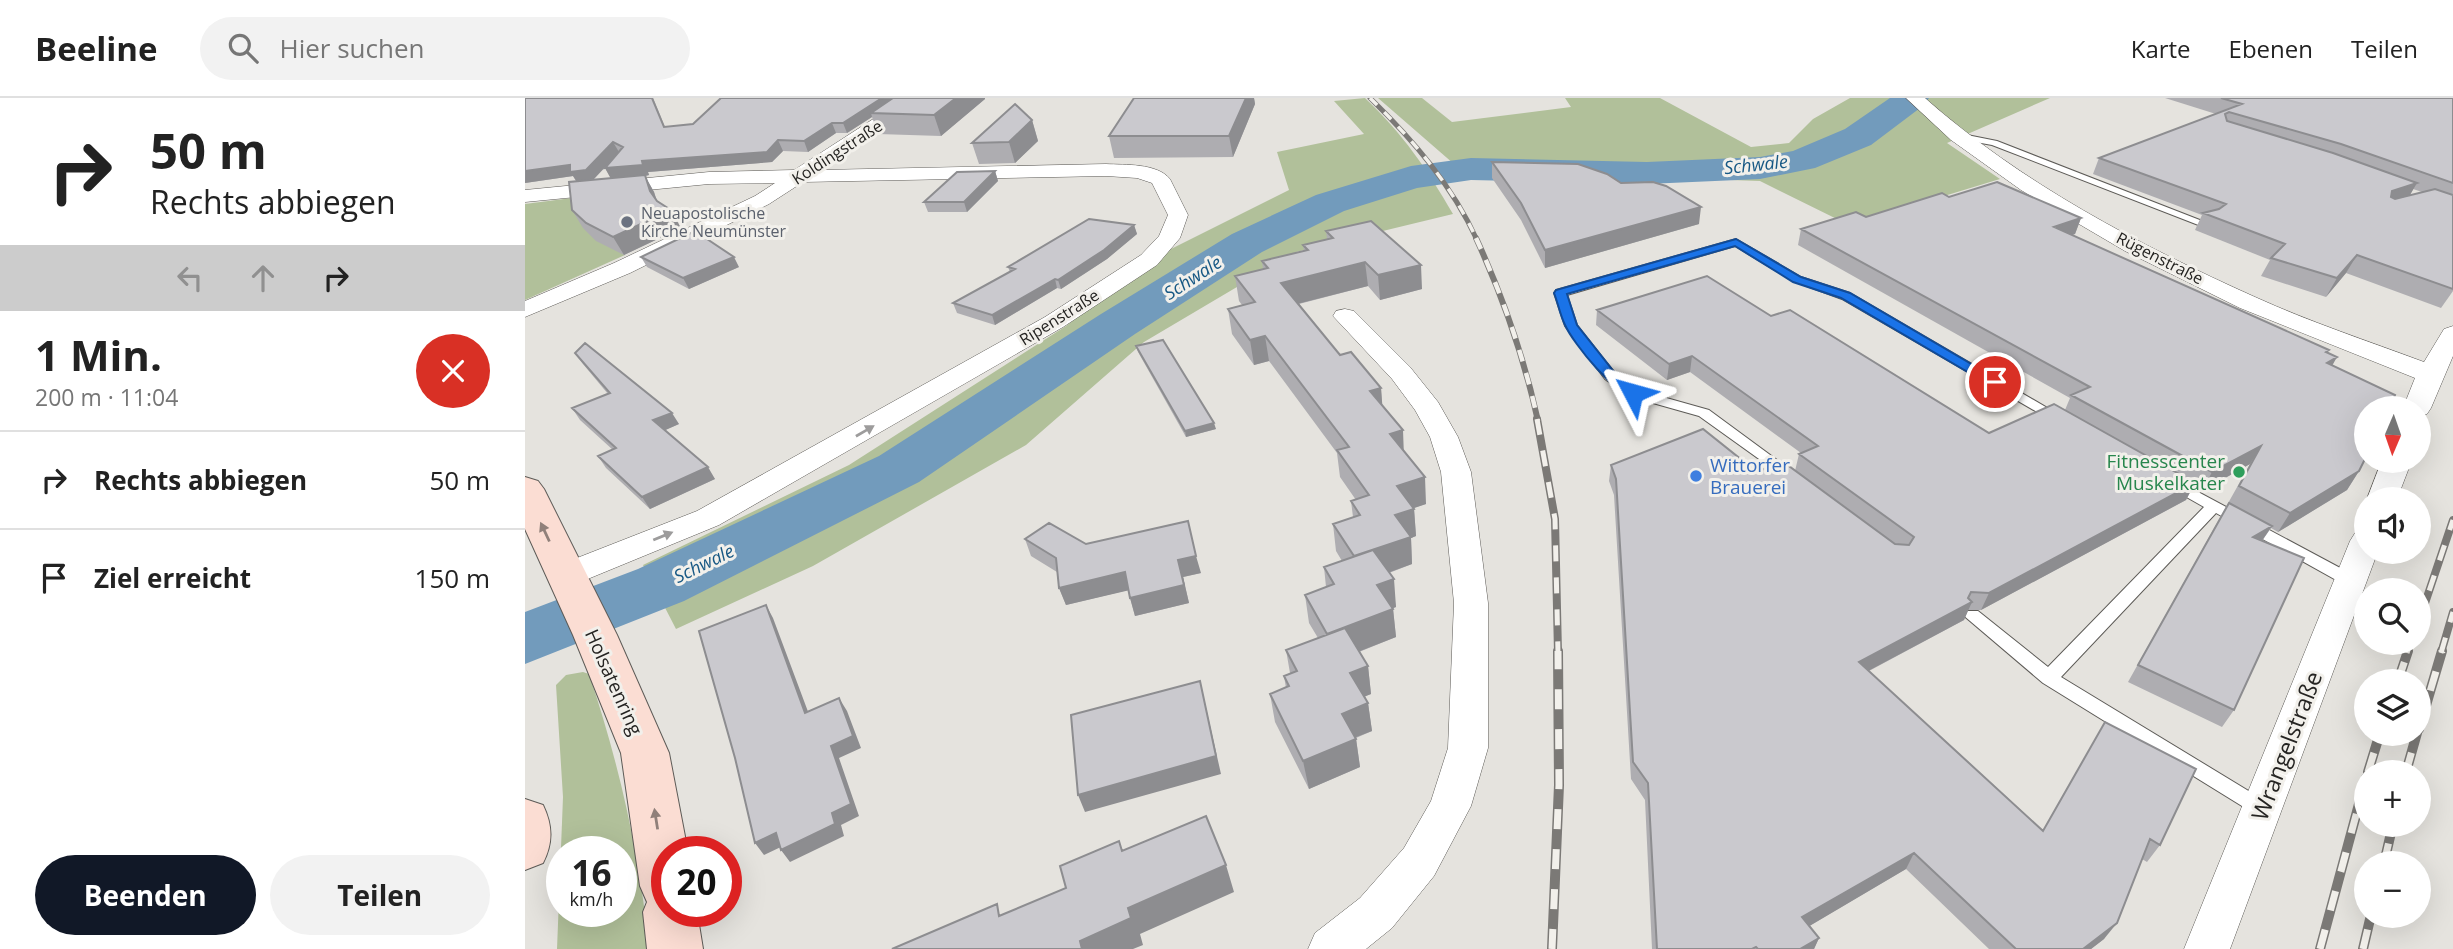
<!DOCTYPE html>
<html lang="de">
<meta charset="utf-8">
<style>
body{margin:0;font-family:"Open Sans",sans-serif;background:#f2f2f2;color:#222;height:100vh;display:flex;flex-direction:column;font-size:26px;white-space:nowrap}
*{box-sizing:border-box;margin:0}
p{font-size:23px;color:#767676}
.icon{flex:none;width:38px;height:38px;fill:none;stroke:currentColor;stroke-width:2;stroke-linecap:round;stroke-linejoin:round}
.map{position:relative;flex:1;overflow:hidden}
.side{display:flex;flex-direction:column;background:#fff;width:525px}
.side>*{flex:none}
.hud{background:#fff;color:#222;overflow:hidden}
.needle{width:46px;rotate:182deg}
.controls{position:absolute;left:1829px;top:298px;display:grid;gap:14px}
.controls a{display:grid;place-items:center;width:77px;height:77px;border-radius:50%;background:#fff;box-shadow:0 7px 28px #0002;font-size:35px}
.speed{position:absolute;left:21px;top:738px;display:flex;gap:14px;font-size:35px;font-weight:700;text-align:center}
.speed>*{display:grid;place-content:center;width:91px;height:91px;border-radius:50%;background:#fff;box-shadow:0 7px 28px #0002;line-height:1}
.speed small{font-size:18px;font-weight:400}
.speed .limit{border:10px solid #d22;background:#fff;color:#111}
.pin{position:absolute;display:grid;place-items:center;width:60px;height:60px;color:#fff;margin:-30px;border:4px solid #fff;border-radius:50%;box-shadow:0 2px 7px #0007}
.me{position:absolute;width:77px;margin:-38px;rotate:309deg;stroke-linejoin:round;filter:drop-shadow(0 0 5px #0008)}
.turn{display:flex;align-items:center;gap:24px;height:147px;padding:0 35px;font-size:32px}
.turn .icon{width:91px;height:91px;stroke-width:2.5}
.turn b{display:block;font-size:49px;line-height:60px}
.lanes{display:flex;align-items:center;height:66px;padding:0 35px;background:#0003;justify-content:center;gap:35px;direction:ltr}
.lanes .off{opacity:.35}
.round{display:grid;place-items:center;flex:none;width:74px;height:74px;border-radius:37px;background:#f2f2f2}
.headline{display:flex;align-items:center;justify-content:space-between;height:119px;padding:0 35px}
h1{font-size:42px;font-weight:700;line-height:52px}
.primary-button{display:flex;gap:14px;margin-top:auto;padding:14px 35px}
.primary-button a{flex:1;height:80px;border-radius:42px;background:#111827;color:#fff;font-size:28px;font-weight:700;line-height:80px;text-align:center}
.primary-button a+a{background:#f2f2f2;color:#222}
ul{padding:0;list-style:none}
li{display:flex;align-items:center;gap:21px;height:98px;padding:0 35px;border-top:2px solid #e0e0e0}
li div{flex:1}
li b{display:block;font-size:26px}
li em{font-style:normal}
header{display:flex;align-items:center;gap:42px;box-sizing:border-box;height:98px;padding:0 35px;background:#fff;border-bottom:2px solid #e0e0e0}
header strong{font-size:33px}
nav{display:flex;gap:38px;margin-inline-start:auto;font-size:24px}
.search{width:490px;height:63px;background:#f2f2f2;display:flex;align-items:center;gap:18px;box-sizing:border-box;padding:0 24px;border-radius:38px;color:#767676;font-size:26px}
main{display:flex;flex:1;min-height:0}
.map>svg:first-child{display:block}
</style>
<header>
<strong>Beeline</strong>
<div class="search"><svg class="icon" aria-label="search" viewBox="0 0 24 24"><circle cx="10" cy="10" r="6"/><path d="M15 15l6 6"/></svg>Hier suchen</div>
<nav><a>Karte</a><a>Ebenen</a><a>Teilen</a></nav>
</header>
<main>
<section class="side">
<div class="hud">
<div class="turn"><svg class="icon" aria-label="right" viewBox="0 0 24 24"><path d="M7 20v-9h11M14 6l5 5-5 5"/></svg><div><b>50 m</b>Rechts abbiegen</div></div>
<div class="lanes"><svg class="icon off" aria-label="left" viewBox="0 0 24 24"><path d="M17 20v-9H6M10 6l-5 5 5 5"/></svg><svg class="icon off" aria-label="ahead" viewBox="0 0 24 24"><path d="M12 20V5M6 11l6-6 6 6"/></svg><svg class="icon" aria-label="right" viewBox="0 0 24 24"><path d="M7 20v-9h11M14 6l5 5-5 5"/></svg></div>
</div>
<div class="headline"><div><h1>1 Min.</h1><p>200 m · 11:04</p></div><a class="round" style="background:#d93025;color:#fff"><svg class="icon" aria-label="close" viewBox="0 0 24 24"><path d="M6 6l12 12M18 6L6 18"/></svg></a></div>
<ul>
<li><svg class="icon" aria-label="right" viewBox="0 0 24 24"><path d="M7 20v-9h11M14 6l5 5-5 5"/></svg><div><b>Rechts abbiegen</b></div><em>50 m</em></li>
<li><svg class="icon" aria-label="arrive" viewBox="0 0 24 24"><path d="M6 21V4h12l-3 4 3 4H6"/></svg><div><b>Ziel erreicht</b></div><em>150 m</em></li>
</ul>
<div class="primary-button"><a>Beenden</a><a>Teilen</a></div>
</section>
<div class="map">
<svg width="1928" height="851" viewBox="0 0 1928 851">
<rect width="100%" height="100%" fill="#e5e3de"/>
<path fill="#b1c09a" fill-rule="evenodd" d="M840,0C878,36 902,71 928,116L771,154L619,244L501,347L288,468L151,531L118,467L324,367L541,228L624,162L764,92L752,54L839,36L809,3Z
M853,0H897L927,24L1046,9L1040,0H1135L1226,49L1264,45L1288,21L1325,0H1525L1422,45L1475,81L1324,127L1235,83L937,73Z
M70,97L100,157L0,202V106Z
M58,574L64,576C94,665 115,758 124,851H32L38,699L31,587L41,577ZM37,754H96V814H37Z"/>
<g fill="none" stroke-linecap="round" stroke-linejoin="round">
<path fill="#729bbc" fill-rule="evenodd" d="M1365,0H1404L1399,7L1346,47L1290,70L1235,81L1122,86L946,82L892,90L819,113L737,154L610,236L394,384L159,503L0,566V514L113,471L354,358L576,216L707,136L791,97L886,68L946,60L1122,64L1235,59L1268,53L1320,31Z"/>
<g stroke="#5d5b57" stroke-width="2">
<path id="service" d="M1432,35L1472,43L1685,126L1676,128L1467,47L1429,40V36Z
M1211,141L1276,179L1325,195L1543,322L1541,325H1531L1317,201L1268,183L1210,148L1042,197L1052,227L1090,275L1113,292L1184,312L1271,376L1273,379L1266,384L1174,318L1103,298L1080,281L1040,228L1029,195L1031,192Z
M1647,380L1832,479L1834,483L1832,487H1820L1691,415L1536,579L1745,706L1748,712L1745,718L1738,721L1518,585L1438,517L1441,513H1453L1523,569L1679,409L1642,388L1639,385L1642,382Z"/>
</g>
<g stroke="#5d5b57" stroke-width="1">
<path id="minor" d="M381,0H402L296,72L581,66C600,67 632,65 645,81L663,117L655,140L632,167L538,229L194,427L53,485L41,489L29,485L24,477L29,469L172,413L520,219L616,157L634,138L643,117L627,85L612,80L581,78L278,84L244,106L105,175L0,219V203L89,165L230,98L250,85L184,86L0,104V92L184,74L269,72Z
M1381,0H1400C1496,85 1614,147 1730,199C1785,224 1843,243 1899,264L1919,231L1928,228V258L1906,310L1902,316L1894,318V310H1878L1890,280L1715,210L1600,153L1496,92L1426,42Z
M820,211L829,213L885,269L913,304L933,339L946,374L963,505V650L946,708L909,778L867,830L841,851H783L790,835L835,800L879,750L906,703L923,650L929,505L916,374L905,339L890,312L867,281L808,218L811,213Z
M1857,362H1887L1872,401H1842Z
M1841,432V453H1853L1705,851H1659L1825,443L1830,435Z"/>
</g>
<g stroke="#5d5b57" stroke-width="2">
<path id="secondary" d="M0,379L13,383L19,391L92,537L144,655L163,754H142V814H172L178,851H122L118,814L122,804L115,788L96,655L48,537L0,431Z
M0,701L18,707C28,728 28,745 18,765L0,772Z"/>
</g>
<use href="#service" fill="#fff" fill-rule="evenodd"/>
<use href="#minor" fill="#fff" fill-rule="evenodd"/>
<use href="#secondary" fill="#fbddd3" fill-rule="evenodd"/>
<g stroke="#7b7976" stroke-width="5">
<path id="rail-far3" d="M845,0C888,42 927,87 952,142"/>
</g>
<g stroke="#7b7976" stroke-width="6">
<path id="rail-far2" d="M951,140C978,199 999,259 1013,323"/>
</g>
<g stroke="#7b7976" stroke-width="8">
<path id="rail-far1" d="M1012,321L1030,421L1033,555
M1894,523L1928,422
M1882,555L1886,544
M1916,555L1928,514"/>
</g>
<g stroke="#7b7976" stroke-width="10">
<path id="rail" d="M1873,583L1883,553
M1894,631L1917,553
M1843,674L1855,635
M1881,674L1892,635
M1859,765L1868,726
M1027,851L1034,687L1033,553
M1795,851L1841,680
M1838,851L1846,817"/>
</g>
<use href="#rail-far3" stroke="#f2f0eb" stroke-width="3.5" stroke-dasharray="10" stroke-linecap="butt"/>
<use href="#rail-far2" stroke="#f2f0eb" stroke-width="4.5" stroke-dasharray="12" stroke-linecap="butt"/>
<use href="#rail-far1" stroke="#f2f0eb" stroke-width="5" stroke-dasharray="16" stroke-linecap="butt"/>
<use href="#rail" stroke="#f2f0eb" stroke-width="7" stroke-dasharray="20" stroke-linecap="butt"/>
</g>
<path fill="#aeadb1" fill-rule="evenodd" d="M0,0H128L140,29L460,1L416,38L353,36L347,19L322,35H311L283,54L258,53L247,64L123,74L124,77L120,78L129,94L132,103L156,130L99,157L71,143L58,130L47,112L51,83L48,78L0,85ZM91,58L80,70L86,80L68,82Z
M609,0H729L730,6L708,59L589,60L584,38Z
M1640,0H1928V193L1916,210L1821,175L1801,199L1736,178L1745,162L1670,132L1677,117L1568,76L1574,60L1691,16ZM1888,91L1897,94L1885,97Z
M507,22L513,43L490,65L454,66L447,45Z
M967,64L1096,85L1174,126L1020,170L996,122L967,80Z
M470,73L473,83L442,114H403L399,104Z
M1424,99L1556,120L1550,136L1546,137L1803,255L1807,267L1834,373L1822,392L1753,434L1746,430L1737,443L1709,612L1697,629L1603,584L1725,366L1677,393L1668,388L1661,402L1456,512H1443L1439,522L1344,573L1518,732L1580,624L1635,747L1622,764L1617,761L1579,841L1566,851H1464L1381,771L1284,828L1294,840L1289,851H1127L1120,702L1106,681L1089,397L1084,383L1086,367L1232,374L1314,405L1270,373L1274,356L1276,355L1165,274L1142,282L1071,227L1072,212L1246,218L1464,335L1540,312L1545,300L1273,147L1276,131L1341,119Z
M609,127L612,136L582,161L536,191L532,190L470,227L432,215L428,205L485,174L483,169Z
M801,133L897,191L855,202L843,188L774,206L815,257L856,290L857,307L879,353L901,406L889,410L891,438L886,440L887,466L864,475L871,509L868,510L871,539L834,554L843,568L846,596L840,598L843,605L847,633L831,640L835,669L784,691L750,624L745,596L761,590L759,578L765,575L761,552L793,540L784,525L780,497L801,489L799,469L817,463L811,453L808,426L828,419L826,403L831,402L815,379L812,355L744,263L729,267L707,236L703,211L717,207L714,203L710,178L738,171L737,163L779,153L778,147L802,141Z
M116,159L214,169L164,191L122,169Z
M611,248L691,331L661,339L613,254Z
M50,255L154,326L140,332L190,381L125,411L81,370L73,358L88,352L55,322L47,310L83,296L58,266Z
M500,441L561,446L676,475L658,479L664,505L610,518L603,492L541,507L534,490L532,474L506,458Z"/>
<path fill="#8d8d90" d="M357,0H376L346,15L347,19L322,35L318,25Z
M431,0H460V1L416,38L409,17Z
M721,0H729L730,6L708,59L704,38Z
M507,22L513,43L490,65L484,44Z
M307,25L311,35L283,54L279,43Z
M253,42L258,53L247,64L123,74L124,77L120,78L129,94L134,110L86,81L80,70L117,63Z
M88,44L94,54L67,83L52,84L48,78L0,85V73Z
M470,73L473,83L442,114L439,104Z
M1892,85L1882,102L1857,110L1867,93Z
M1176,109L1174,126L1020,170V152Z
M146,112L156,130L99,157L88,139Z
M1556,120L1550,136L1523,145L1529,129Z
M609,127L612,136L582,161L536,191L533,182Z
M1832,157L1821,175L1801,199L1812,180Z
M209,159L214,169L164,191L158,180Z
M840,164L843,188L760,209L756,185Z
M896,167L897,191L855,202L853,177Z
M530,181L532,190L470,227L467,217Z
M740,238L744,263L729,267L725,242Z
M1167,258L1165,274L1142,282L1144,266Z
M1812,259L1802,277V265Z
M856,290L858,316L845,293Z
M147,315L154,326L136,334L128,322Z
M689,325L691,331L661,339L660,333Z
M878,332L879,359L865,336Z
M1736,348L1725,366L1677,393L1687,374Z
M183,369L190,381L125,411L117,399Z
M1834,373L1822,392L1753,434L1765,415Z
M900,379L901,406L874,415L872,388Z
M1670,385L1661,402L1456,512L1464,495Z
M889,411L891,438L886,440L887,466L832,486L829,458L870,417Z
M1747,428L1736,444L1728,439Z
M671,458L676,475L658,479L664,505L610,518L605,500L653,462Z
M600,474L605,492L541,507L534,490Z
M869,481L871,509L855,515L852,487Z
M1446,494L1440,508L1447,504L1439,522L1328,581L1334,564L1443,500Z
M241,507L248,520L288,627L280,615Z
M868,511L871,539L807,564L802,536Z
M843,568L846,596L829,603L825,575Z
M675,583L696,676L560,714L553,697Z
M314,600L322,613L336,650L314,660L334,718L316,727L319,738L265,764L256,752L307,715L306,648Z
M843,605L847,633L821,643L817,616Z
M831,641L835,669L784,691L778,663Z
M251,735L260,747L239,757L230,745Z
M1389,755L1381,771L1271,836L1277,819Z
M701,767L709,794L615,836L618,847L608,851H557L555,843L603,810Z
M1592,825L1579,841L1566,851H1558Z
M1294,840L1289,851H1275Z"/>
<path fill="#cac9ce" stroke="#8d8d90" stroke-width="2" d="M0,0H127L139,29L168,26L196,0H357L318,25H307L279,43L253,42L242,54L117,63L118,67L80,70L98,49L88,44L61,72L45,74V67L0,73Z
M368,0H431L409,17L346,15Z
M609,0H721L704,38H584Z
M1696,0H1928V85L1816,46L1704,14L1700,16L1702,23L1808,55L1892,85L1867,93L1866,99L1870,101L1910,91L1928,97V191L1832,157L1812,180L1746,160L1760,146L1678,115L1694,111L1701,106L1574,60L1717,6Z
M490,6L507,22L484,44L447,45Z
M967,64L1053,66L1082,76L1096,85L1128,84L1141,88L1176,109L1020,152L996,105Z
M470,73L439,104H399L432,74Z
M120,77L125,93L132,103L146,112L88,139L61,125L47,112L44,84Z
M1472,84L1556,120L1529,129L1804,252L1801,254L1812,259L1802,265L1870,297L1864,310H1841V359L1834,373L1765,415L1714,388L1736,348L1687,374L1546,297L1565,289L1276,131L1331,114L1341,119L1417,95L1424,99Z
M564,121L609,127L579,152L533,182L530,181L467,217L428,205L490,171L483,169Z
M846,123L896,167L853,177L840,164L756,185L815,257L826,254L856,290L845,293L878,332L865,336L900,379L872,388L889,411L870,417L886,439L829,458L808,426L835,417L826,403L844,397L812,352L824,349L740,238L725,242L703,211L730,204L710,178L743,170L737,163L783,152L778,147L808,140L801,133Z
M170,133L209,159L158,180L116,159Z
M1182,178L1246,218L1265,212L1464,335L1529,306L1670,385L1464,495L1446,494L1443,500L1447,504L1334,564L1518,733L1580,624L1671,671L1635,747L1625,741L1592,825L1558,851H1491L1389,755L1277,819L1294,840L1275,851H1233L1231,849L1227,851H1132L1123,685L1108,664L1091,381L1086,367L1178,331L1232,374L1257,363L1370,446L1384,447L1389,439L1274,356L1293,348L1167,258L1144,266L1072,212Z
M638,242L689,325L660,333L611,248Z
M60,245L147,315L128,322L183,369L117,399L73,358L91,350L47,310L85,295L50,255Z
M1704,405L1747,428L1728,439L1779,460L1709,612L1613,567Z
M663,423L671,458L653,462L659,487L605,500L600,474L534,490L531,460L500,441L524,425L561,446Z
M848,452L869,481L852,487L868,511L802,536L780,497L809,486L799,469Z
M241,507L280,615L314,600L328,638L306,648L326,706L307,715L310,726L256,752L251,735L230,745L210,660L174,533Z
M820,530L843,568L825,575L843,605L817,616L831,641L778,663L745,596L764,588L759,578L772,573L761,552Z
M675,583L691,658L553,697L546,617Z
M681,718L701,767L603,810L606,820L555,843L557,851H367L472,806L474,818L541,790L535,768L594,743L597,753Z"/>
<defs><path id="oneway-solid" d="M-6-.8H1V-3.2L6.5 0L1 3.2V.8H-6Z" transform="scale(1.75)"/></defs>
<g fill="#9d9c9c">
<use href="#oneway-solid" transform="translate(340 333) rotate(-30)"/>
<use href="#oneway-solid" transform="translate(138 438) rotate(-22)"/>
</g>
<g fill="#90807a">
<use href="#oneway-solid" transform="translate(20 434) rotate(-115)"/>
<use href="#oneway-solid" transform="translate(131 721) rotate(-99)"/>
</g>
<path fill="#1a73e8" stroke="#114b97" stroke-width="2" d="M1211,141L1276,179L1325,195L1477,284L1470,288L1465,287L1316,200L1268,184L1210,148L1042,196L1052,227L1090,275L1113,292V298C1093,302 1048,245 1040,227C1035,217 1033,205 1029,195L1031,192Z"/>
<circle fill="#6b7280" stroke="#f2f0eb" stroke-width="2.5" cx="102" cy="124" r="7"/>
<circle fill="#2e9e5b" stroke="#f2f0eb" stroke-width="2.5" cx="1714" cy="374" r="7"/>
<circle fill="#3f7fe0" stroke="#f2f0eb" stroke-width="2.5" cx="1171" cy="378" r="7"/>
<g text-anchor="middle" stroke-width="6" stroke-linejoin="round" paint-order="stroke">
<g font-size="16" fill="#252422" stroke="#f2f0eb">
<text transform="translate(312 54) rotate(-33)" y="6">Koldingstraße</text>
<text transform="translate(1635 160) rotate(27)" y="6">Rügenstraße</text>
<text transform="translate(534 219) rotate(-32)" y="6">Ripenstraße</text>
</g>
<g font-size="16" fill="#5b616d" stroke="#f2f0eb" text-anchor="start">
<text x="116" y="121">Neuapostolische<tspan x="116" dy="18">Kirche Neumünster</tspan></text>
</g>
<g font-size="18" font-style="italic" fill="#175884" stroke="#f2f0eb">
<text transform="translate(1231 67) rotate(-6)" y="6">Schwale</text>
<text transform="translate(668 180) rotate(-33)" y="6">Schwale</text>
<text transform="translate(179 466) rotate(-26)" y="6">Schwale</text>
</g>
<g font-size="19" fill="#27864d" stroke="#f2f0eb" text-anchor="end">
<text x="1700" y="370">Fitnesscenter<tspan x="1700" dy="22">Muskelkater</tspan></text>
</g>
<g font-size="19" fill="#366cbe" stroke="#f2f0eb" text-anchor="start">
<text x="1185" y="374">Wittorfer<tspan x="1185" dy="22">Brauerei</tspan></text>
</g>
<g font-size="19" fill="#252422" stroke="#f2f0eb">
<text transform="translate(89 584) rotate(66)" y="7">Holsatenring</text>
</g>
<g font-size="23" fill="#252422" stroke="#f2f0eb">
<text transform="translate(1762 648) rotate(-69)" y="8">Wrangelstraße</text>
</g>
</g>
</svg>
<div class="controls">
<a><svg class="needle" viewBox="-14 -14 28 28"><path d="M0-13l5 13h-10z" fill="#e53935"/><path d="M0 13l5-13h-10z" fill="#767676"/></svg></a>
<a><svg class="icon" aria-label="sound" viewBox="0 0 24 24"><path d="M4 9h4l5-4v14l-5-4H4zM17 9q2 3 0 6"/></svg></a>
<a><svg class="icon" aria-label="search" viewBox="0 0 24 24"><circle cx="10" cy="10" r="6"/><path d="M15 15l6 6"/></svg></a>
<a><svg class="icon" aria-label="layers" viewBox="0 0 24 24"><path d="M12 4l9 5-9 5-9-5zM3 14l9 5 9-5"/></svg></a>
<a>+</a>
<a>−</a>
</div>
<div class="speed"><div>16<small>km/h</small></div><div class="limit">20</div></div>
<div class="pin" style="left:1470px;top:284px;background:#d93025"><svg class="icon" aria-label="arrive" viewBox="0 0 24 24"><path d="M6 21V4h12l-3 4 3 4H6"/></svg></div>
<svg class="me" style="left:1108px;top:295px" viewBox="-20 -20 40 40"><path d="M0-17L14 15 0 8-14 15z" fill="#1a73e8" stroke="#fff" stroke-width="4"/></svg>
</div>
</main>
